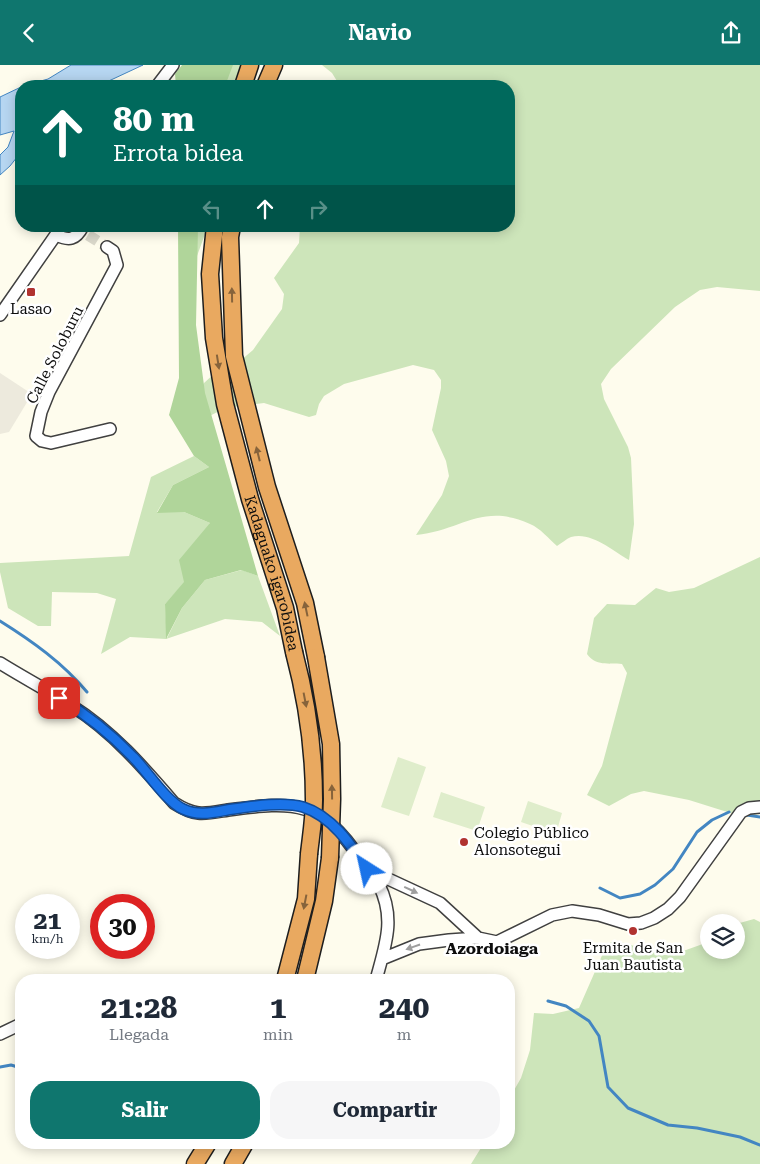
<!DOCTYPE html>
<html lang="es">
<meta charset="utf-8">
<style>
body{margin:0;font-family:"Roboto Serif",serif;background:#f6f6f7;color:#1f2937;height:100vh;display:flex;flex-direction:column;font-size:19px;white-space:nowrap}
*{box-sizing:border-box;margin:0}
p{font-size:16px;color:#747a83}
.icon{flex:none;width:28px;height:28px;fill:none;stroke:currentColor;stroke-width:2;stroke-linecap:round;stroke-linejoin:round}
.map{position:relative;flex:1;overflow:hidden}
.drawer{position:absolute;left:15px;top:909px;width:500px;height:175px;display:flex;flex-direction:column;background:#fff;border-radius:20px;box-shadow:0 2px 12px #0003}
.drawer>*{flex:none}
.hud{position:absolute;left:15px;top:15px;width:500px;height:152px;border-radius:20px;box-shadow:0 2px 12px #0003;background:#00695c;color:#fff;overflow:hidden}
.buttons{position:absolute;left:700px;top:849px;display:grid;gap:10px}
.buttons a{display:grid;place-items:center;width:45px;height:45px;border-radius:50%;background:#fff;box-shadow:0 2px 12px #0003;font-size:25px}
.speed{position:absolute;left:15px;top:829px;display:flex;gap:10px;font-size:25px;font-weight:700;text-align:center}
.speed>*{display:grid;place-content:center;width:65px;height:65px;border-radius:50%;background:#fff;box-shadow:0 2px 12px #0003;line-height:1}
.speed small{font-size:12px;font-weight:400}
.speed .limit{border:8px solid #d22;background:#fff;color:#111}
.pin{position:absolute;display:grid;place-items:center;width:42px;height:42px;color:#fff;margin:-21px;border-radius:10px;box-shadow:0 2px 8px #0006}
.me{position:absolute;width:55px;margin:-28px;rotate:325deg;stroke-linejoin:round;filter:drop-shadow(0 0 4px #0008)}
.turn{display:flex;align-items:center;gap:18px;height:105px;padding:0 15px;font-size:22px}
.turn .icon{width:65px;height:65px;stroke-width:2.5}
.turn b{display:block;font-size:35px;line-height:42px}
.lanes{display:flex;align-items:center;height:48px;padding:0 15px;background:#0003;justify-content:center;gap:25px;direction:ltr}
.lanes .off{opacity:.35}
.eta{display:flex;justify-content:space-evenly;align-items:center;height:85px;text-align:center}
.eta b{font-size:30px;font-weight:700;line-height:35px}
.action{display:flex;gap:10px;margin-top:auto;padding:10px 15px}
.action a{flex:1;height:58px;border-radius:20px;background:#0f766e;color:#fff;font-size:20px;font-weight:700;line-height:58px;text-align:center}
.action a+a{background:#f6f6f7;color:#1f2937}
header{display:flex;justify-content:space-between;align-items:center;height:65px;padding:0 15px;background:#0f766e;color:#fff;font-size:22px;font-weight:700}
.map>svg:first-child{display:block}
</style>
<header><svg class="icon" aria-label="back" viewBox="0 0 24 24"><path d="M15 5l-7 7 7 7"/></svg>Navio<svg class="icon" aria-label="share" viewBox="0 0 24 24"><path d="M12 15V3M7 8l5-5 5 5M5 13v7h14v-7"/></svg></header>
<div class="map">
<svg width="760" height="1099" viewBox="0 0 760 1099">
<rect width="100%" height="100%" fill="#fefced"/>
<path fill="#cde5ba" d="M231,0H255L249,21H223Z
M322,0H760V226L717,222L700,225L675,242L611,304L601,319L604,334L628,382L631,393L634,459L629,495C613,486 591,466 571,472C566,474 562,478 557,481C549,474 540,463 530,459C482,437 461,466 416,470L442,430L449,411L446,396L432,365L441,323V315L434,305L413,300L344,319L324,331L319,339L316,350L309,352L264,338L225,343L200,356L196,334L204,318L215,308L240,296L253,285L282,244L284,229L274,213L299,178L300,161H509V21H340L332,8Z
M196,161H208L197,191Z
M194,391L209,402L173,420L157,447H184L210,458L185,517L165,539L167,573L182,543L205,515L242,505L258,511L280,571L262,557L225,554L166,574L130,572L101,589L116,534L97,528L52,527L51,561H38L8,543L0,507V498L129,491L151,412Z
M760,492V749L740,751L689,735L644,726L631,729L609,741L587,730L602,701L627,608L622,599C609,598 595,601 587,589L594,553L607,539L635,540L656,523L669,527L694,523Z
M754,854L760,857V1099H471L484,1078H509V1034L521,1013L530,985L534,948L553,949L579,943L604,886L611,877L625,878L662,890H672L700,880L709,875V885H736V859Z"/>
<path fill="#b0d59a" d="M182,0H233L225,21H176L175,9Z
M178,161H198L196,260L205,328L258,511L241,505L205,515L182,543L166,574L165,539L184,517L179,495L210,458L184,447L157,448L173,420L209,402L194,391L169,350L179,313Z"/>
<path fill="#dfedcb" d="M398,692L426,702L409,751L381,742Z
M441,727L485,742L477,766L433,752Z
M528,736L562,748L556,769L521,757Z"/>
<path fill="#edeadd" d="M0,308L32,329L9,367L0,369Z"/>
<path fill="#b6d6f1" stroke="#4386c2" d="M71,0H143L98,21H23L48,14Z
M21,22V87L10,101L0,110V90L8,82L14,66L0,70V32Z"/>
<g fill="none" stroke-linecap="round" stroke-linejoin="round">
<path stroke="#4386c2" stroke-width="3" d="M0,556C32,576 63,598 87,627
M747,750L760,752
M600,823L620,833L640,829L655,820L673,804L697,767L712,755L729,747
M548,936L566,941L589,956L599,971L608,1022L628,1043L668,1060L697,1063L740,1072L760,1080
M0,1002L11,1000L21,1003"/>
<path stroke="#dad8cb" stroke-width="11" stroke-dasharray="11 5.5" stroke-linecap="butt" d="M88,170L107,182"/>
<g stroke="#404040" stroke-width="14">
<path id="minor" d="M157,21L173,0
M56,170C69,176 76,175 83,161
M107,182L113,186L117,200L49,327L41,347L36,371L42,376L51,378L110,364
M0,250L62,161
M0,598C24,613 49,626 72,641C112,666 144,703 174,738C196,752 204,749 228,745C295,736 321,735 361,795C367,803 374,811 379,820C396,854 385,881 376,915
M371,806L440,838L478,873
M382,894L419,879L449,875L478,873L497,877L552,850L572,846L599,850L628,859L641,858L654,853L668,844L680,832L741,747L749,743L760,742
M0,969L21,959"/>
</g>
<g stroke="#1e1e1e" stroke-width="19">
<g id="highway">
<path d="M243,21L250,0"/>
<path d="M265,21L274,0"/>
<path id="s1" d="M215,161L210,209L214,273L225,339L250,434L285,543L294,587"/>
<path d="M232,161L230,172L234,291L267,422L305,538L316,592"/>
<path d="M285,915L306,834L309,789"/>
<path d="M305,915L324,836L330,793"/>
<path d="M195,1099L208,1078"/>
<path d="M233,1099L245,1078"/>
</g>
</g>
<use href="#minor" stroke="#fff" stroke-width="11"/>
<use href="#highway" stroke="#e9a960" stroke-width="16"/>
<g stroke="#1e1e1e" stroke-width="19" stroke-linecap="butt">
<path id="highway-bridge" d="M294,587C307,636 314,685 314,735C314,753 311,771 309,789
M316,592L331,679L332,734L330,793"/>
</g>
<use href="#highway-bridge" stroke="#e9a960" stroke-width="16"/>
</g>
<defs><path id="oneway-solid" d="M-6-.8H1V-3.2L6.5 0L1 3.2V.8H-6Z" transform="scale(1.25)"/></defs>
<g fill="#86633b">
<use href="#oneway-solid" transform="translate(232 230) rotate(-91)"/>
<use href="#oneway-solid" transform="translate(218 297) rotate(81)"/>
<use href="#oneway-solid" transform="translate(258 389) rotate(-104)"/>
<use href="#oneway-solid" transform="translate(306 544) rotate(-102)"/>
<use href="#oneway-solid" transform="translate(305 635) rotate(79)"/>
<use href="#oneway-solid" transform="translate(332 727) rotate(-91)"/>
<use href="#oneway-solid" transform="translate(305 837) rotate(101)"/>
</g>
<g fill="#9e9e9e">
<use href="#oneway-solid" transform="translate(411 825) rotate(25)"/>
<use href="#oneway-solid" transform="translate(413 882) rotate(161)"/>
</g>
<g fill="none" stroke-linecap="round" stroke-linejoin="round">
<g stroke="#114b97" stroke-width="12">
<path id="route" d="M59,633C86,649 112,670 133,692C147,706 166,736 183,744C198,751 211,748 227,745C248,742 282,736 303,742C332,751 351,780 367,804"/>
</g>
<use href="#route" stroke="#1a73e8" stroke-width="9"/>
</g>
<g fill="#b13330" stroke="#fff" stroke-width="2">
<rect x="26" y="222" width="10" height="10" rx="2.5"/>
<circle cx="464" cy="777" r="5"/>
<circle cx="633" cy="866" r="5"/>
</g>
<g text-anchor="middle" stroke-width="5" stroke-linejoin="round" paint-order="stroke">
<g font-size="15" fill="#0d0d0d" stroke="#fff">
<text x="31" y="249">Lasao</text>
<text x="474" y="773" text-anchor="start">Colegio Público<tspan x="474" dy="17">Alonsotegui</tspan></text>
<text x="633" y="888">Ermita de San<tspan x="633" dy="17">Juan Bautista</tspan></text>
</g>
<g font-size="15" fill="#0d0d0d" stroke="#fff">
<text transform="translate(55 290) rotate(-63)" y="5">Calle Soloburu</text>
<text dy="5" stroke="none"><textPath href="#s1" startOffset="355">Kadaguako igarobidea</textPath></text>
</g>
<g font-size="16" font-weight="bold" fill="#0d0d0d" stroke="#fff">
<text x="492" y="889">Azordoiaga</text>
</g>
</g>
</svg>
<div class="buttons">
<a><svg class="icon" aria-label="layers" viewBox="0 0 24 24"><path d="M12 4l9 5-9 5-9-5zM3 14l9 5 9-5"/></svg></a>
</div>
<div class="speed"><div>21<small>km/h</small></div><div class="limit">30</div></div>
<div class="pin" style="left:59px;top:633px;background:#d93025"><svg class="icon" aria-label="arrive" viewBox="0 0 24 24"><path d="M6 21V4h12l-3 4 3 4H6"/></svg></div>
<svg class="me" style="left:367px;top:804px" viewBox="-20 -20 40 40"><circle r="19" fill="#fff"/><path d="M0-13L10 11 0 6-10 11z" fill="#1a73e8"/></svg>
<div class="hud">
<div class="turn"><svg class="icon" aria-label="ahead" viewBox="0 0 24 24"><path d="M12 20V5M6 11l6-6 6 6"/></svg><div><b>80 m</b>Errota bidea</div></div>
<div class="lanes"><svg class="icon off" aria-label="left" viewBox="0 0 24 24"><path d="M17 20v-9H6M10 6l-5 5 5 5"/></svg><svg class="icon" aria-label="ahead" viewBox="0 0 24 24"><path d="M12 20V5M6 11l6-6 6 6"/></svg><svg class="icon off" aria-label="right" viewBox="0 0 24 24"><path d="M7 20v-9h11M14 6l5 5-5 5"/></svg></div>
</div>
<section class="drawer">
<div class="eta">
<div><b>21:28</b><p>Llegada</p></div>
<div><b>1</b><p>min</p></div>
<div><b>240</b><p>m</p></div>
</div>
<div class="action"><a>Salir</a><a>Compartir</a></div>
</section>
</div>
